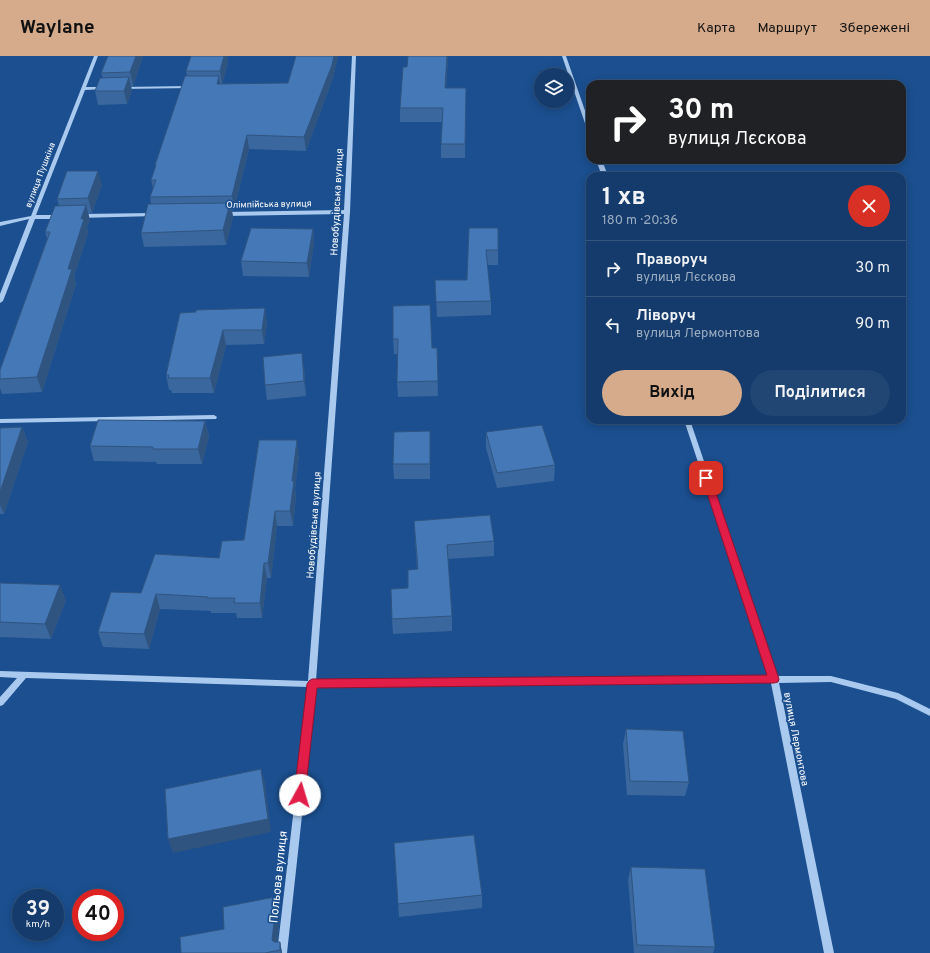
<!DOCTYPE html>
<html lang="uk">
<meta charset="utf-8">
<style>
body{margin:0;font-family:Overpass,sans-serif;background:#214673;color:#f1f3f6;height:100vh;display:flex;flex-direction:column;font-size:15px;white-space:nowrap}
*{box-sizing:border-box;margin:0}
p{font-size:13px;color:#9dadc1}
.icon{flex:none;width:22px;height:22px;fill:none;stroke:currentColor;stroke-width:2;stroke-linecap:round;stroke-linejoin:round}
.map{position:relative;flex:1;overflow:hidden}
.details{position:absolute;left:586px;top:116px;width:320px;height:252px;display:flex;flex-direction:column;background:#143b6b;border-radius:12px;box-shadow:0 2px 10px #0003,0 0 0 1px #33557e}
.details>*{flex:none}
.top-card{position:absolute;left:586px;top:24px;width:320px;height:84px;border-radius:12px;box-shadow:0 2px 10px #0003,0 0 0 1px #33557e;background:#202124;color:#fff;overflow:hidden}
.tools{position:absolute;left:534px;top:12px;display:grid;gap:8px}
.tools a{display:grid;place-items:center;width:40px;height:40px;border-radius:50%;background:#143b6b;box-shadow:0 2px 10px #0003,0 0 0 1px #33557e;font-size:20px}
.speed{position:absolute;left:12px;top:833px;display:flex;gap:8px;font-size:20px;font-weight:700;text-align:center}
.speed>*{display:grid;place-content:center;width:52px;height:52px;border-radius:50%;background:#143b6b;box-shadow:0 2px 10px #0003,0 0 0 1px #33557e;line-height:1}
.speed small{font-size:10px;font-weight:400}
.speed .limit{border:6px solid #d22;background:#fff;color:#111}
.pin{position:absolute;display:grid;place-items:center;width:34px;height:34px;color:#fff;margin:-17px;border-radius:8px;box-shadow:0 2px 6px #0006}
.me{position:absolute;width:44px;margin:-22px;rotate:6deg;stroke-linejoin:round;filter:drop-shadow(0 0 3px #0008)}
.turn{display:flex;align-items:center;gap:14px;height:84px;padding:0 16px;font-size:18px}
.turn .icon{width:52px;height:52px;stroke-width:2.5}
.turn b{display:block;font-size:28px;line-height:34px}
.round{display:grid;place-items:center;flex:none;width:42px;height:42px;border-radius:21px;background:#214673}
.overview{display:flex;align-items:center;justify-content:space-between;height:68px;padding:0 16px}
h1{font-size:24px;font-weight:700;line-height:30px}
.button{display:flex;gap:8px;margin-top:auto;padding:8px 16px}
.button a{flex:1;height:46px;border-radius:24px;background:#d6ab8b;color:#111;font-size:16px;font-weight:700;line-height:46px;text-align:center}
.button a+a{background:#214673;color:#f1f3f6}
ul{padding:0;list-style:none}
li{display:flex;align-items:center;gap:12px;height:56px;padding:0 16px;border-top:1px solid #33557e}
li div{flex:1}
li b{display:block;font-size:15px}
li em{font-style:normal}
header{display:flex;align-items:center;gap:24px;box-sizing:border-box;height:56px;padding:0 20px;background:#d6ab8b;color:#111}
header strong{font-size:19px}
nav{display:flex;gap:22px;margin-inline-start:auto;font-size:14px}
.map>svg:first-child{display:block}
</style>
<header>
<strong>Waylane</strong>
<nav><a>Карта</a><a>Маршрут</a><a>Збережені</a></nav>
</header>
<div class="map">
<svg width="930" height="897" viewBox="0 0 930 897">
<rect width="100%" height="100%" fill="#1b4f8f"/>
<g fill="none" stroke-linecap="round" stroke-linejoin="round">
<path fill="#a9c9ee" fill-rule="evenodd" d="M94,0H98L86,31H105L107,32L105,33L85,34L36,159H59L62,161L59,163H35L3,245L0,247V238L29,163L0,170V166L31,160Z
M352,0H356L350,156L316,625L769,620L684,364H690L777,620H831L898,637L930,653V660L896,643L831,626L779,627L834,897H824L771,627L316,631L287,897H277L308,631L26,622L3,649L0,650V641L17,622L0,621V615L308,625L344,158L223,160L220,158L223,156L344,154Z
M562,0H566L590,69V77L588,76Z
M189,30H191V32L121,33L119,32L121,31Z
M596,104H602L608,120H602Z
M153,157L156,159L155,160L79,162L76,160L79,158Z
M214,359L217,361L216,363L0,367V363Z"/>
</g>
<path fill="#3a679d" d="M143,0L133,30H131L132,35L127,48L98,49L95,35L103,22L101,17Z
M191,0H227L228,7L222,28L288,27L296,0H338L333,22L306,95L249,93L234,154H232L233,161L226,189L144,191L141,177L151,148L150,141L153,132L151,124L155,112V109L187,20L186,15Z
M408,0H448L446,32H466L465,102H441V88L442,66H400V52L407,11Z
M102,129L92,157H88L90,164L87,171L88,177L74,221L76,228L42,336L2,338L0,332V314L47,183L45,176L59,150L57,143Z
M469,172L498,194V209H487L491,245V259L437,261L435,224H467Z
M313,173L314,187L309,221L243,220L241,205Z
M393,250L432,292H437L438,340L398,341L397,326L398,298H394L393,283Z
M180,257L267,267L264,288L226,289L214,337H172L171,334H169L166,319Z
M304,312L306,340L267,344L265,329Z
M205,365L209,380L202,408H157L156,406L94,405L90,390Z
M22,371L28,386L4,458H0V372Z
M430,375V423H394L393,408Z
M486,376L555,409L554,425L497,432L486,392Z
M299,399L295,433L296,440L293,470H277L271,522H267L262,562H237L236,557H211V555L160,553L149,593L103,591L98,576L141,537L219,502L244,484Z
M414,465L494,485V500L448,503L452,560V575L393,578L392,563L408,532L417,513Z
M0,527L66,544L51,583L0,581Z
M626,673L689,726L685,740L627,739L623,688Z
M631,811L715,891L713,897H634L628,824Z
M482,839V852L399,861L398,848Z
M279,854L280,862L277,886H280L282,897H181L224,873Z"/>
<path fill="#305480" d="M136,0H143L133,30L130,16Z
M224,0H227L228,7L222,28L220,15Z
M334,0H338L333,22L306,95L304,81Z
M447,0H448L445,45V32Z
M219,20L221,33L217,28Z
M129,21L132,35L127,48L124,35Z
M466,32V45L465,102V88Z
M247,79L249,93L234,154L232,140Z
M98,115L102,129L92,157L88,142Z
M230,147L233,161L226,189L223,174Z
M86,149L90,164L87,171L88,177L74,221L76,228L42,336L37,321L68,213L81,163Z
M313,173L314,187L309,221L307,207Z
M265,252L267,267L264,288L262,274Z
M223,274L226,289L214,337L210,322Z
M302,297L304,312L306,340L304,325Z
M205,365L209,380L202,408L198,393Z
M22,371L28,386L4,458L0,449V436Z
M297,384L299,399L295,433L296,440L293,470L290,455L292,425Z
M275,455L277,470L271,522L268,507Z
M264,507L267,522L262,562L260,547Z
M60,529L66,544L51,583L45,568Z
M156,538L160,553L149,593L144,578Z
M261,713L265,727L271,776L173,797L168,783Z
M275,841L279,854L280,862L276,895L272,884Z
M280,886L282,897H281L280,894Z"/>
<path fill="#4478b7" stroke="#305480" d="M108,0H136L130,16L101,17Z
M191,0H224L220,15H186Z
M296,0H334L332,9L304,81L247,79L232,140L150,141L156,124H151L156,109H155L185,20H219L217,28L288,27Z
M408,0H447L445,32H466L465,88H441L443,52H400L403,11H407Z
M129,21L124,35H95L100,22Z
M67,115H98L88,142L57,143Z
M230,147L223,174L141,177L148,148Z
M86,149L81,163H84L68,213H72L37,321L0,323V314L50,176H45L55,150Z
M251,172L313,173L307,207L241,205Z
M469,172H498V194H486L491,245L436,246L435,224H467Z
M430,249L432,292H437L438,325L397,326L398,283H393V250Z
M265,252L262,274H223L210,322H168L169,319H166L180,257L196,256V254Z
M302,297L304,325L265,329L263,301Z
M98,364L205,365L198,393H153V391L90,390Z
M542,369L555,409L497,417L486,376Z
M22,371L0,436V372Z
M430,375V408H393L394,376Z
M259,384H297L292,425H294L290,455H275L268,507H264L260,547H234L235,542H207L208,541L156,538L144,578L98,576L111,536L141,537L155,498L219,502L222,485L244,484Z
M490,459L494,485L447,489L452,560L392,563L391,533L408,532V514L418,513L414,465Z
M0,527L60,529L45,568L0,566Z
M626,673L683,675L689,726L630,725Z
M261,713L268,763L168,783L165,733Z
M474,779L482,839L398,848L394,787Z
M631,811L705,813L715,891L637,889Z
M275,841L276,850L272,884L274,886H280V894L265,897H181L180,881L224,873L223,851Z"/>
<path fill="#e11d48" stroke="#92132f" d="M706,418L711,422L779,623L778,626L774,627L317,632L305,739L304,742L300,744L296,742L294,739L307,628L309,625L312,623L767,619L702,422Z"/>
<g text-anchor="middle" stroke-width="3.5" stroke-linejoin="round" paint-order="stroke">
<g font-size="9" fill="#fff" stroke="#1b4f8f">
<text transform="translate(40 119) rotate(-69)" y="3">вулиця Пушкіна</text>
<text transform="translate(269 148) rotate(-1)" y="3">Олімпійська вулиця</text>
</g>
<g font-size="10" fill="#fff" stroke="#1b4f8f">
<text transform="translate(336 146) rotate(-87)" y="4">Новобудівська вулиця</text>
<text transform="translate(313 469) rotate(-86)" y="4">Новобудівська вулиця</text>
<text transform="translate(797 683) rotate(79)" y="4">вулиця Лермонтова</text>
</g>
<g font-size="12" fill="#fff" stroke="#1b4f8f">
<text transform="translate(278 821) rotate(-84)" y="4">Польова вулиця</text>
</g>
</g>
</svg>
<div class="tools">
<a><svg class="icon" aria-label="layers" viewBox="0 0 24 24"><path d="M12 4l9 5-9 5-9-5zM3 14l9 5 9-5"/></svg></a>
</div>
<div class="speed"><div>39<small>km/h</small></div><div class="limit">40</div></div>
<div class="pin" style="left:706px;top:422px;background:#d93025"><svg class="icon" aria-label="arrive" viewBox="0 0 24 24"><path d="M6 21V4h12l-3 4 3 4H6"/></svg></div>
<svg class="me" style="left:300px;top:739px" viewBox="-20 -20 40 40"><circle r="19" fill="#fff"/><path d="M0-13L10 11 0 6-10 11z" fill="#e11d48"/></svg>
<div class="top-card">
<div class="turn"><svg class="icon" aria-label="right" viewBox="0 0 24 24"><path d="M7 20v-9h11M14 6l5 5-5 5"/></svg><div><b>30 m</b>вулиця Лєскова</div></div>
</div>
<section class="details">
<div class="overview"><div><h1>1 хв</h1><p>180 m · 20:36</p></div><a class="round" style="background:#d93025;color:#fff"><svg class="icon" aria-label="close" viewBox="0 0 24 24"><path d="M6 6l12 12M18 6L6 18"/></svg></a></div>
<ul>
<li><svg class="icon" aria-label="right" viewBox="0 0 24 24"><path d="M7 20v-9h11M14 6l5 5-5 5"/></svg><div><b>Праворуч</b><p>вулиця Лєскова</p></div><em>30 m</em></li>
<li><svg class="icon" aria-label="left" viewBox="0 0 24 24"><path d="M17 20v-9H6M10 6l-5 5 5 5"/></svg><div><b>Ліворуч</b><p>вулиця Лермонтова</p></div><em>90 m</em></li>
</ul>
<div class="button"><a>Вихід</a><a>Поділитися</a></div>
</section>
</div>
